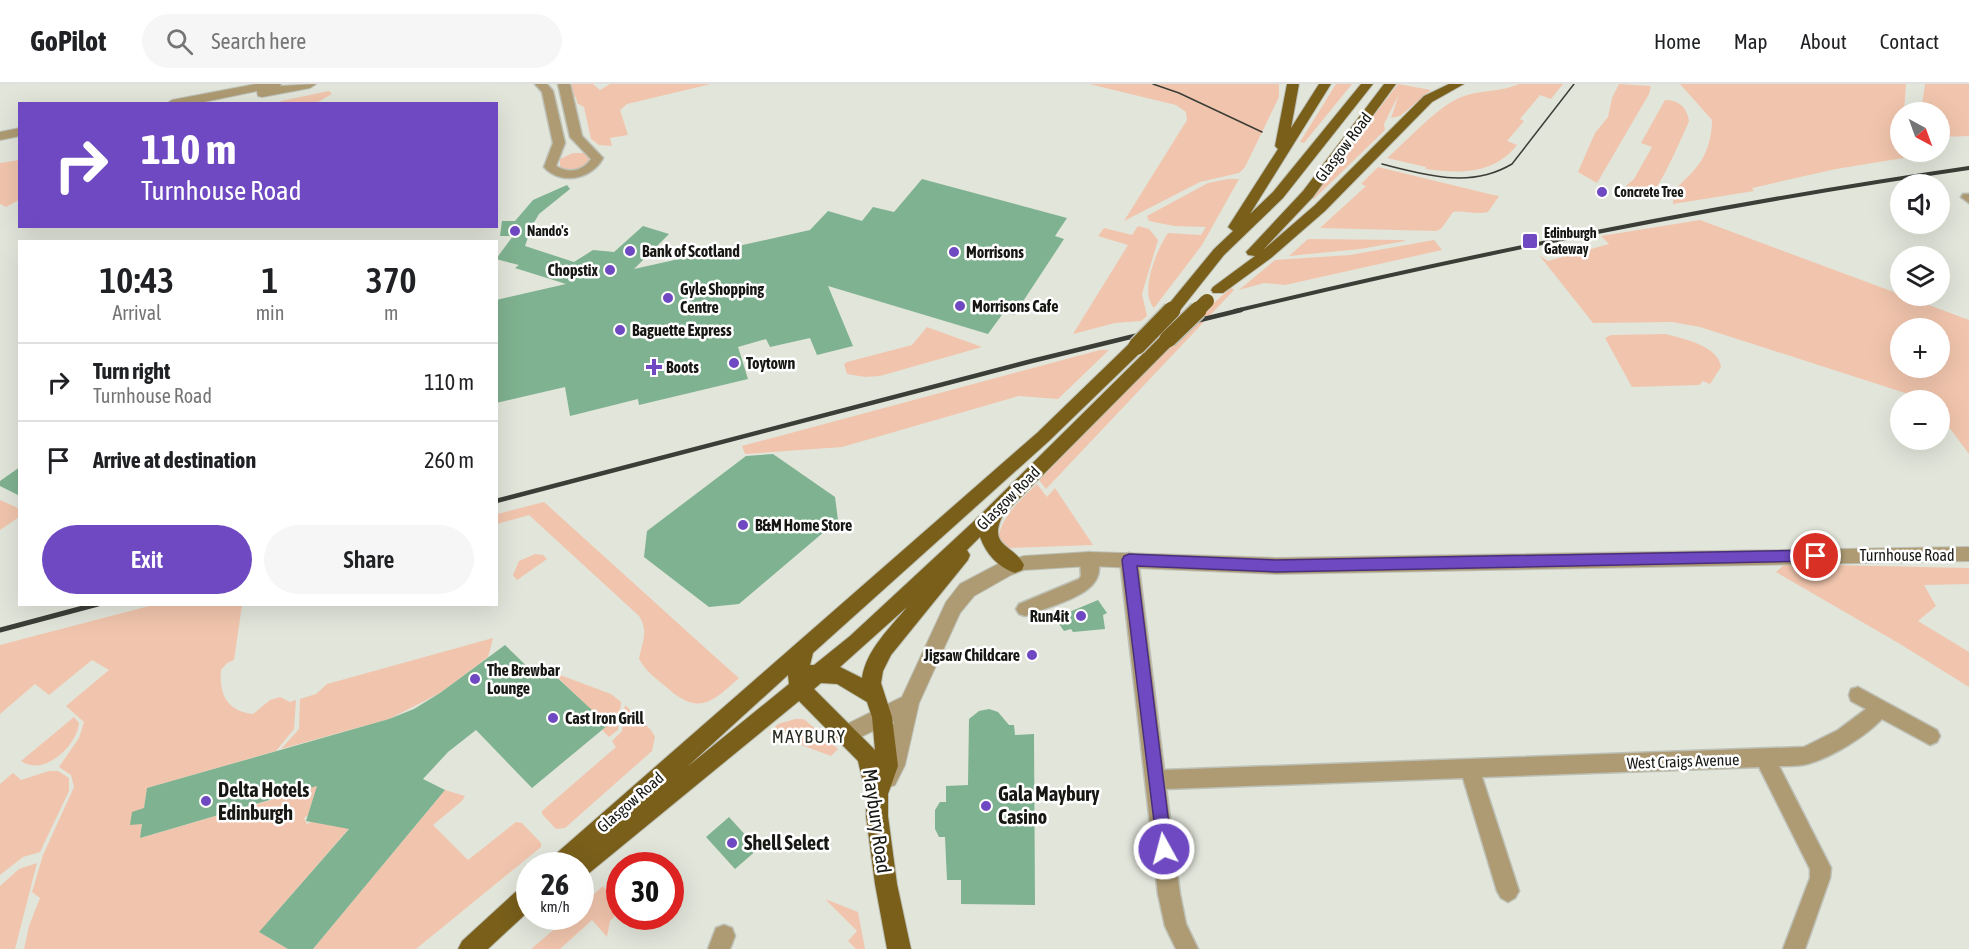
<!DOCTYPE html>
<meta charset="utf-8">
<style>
body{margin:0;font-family:"Asap Condensed",sans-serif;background:#f6f6f6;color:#202124;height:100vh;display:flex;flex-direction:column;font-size:22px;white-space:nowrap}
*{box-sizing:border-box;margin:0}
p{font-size:20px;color:#757577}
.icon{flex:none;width:33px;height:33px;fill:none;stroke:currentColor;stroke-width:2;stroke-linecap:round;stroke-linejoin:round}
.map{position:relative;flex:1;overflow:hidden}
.details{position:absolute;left:18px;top:156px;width:480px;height:366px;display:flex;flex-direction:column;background:#fff;border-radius:0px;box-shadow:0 6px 24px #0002}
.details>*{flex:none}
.top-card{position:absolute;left:18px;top:18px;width:480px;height:126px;border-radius:0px;box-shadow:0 6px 24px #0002;background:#6e49c1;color:#fff;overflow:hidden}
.needle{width:39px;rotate:139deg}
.buttons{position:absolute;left:1890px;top:18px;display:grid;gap:12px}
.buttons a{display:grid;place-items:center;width:60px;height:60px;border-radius:50%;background:#fff;box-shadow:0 6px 24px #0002;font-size:30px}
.speed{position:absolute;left:516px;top:768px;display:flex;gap:12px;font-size:30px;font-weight:700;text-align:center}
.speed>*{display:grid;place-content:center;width:78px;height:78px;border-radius:50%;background:#fff;box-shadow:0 6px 24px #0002;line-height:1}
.speed small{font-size:15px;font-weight:400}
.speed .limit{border:9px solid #d22;background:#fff;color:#111}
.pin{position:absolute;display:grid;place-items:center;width:51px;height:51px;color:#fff;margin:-26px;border:3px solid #fff;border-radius:50%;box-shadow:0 2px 6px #0007}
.me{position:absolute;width:66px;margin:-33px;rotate:353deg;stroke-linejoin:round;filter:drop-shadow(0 0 4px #0008)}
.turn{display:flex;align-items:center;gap:21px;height:126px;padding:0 24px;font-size:27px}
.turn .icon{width:78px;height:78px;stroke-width:2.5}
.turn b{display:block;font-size:42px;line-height:51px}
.eta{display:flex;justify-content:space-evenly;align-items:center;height:102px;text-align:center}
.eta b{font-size:36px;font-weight:600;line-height:42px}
.button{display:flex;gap:12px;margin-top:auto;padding:12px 24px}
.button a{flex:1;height:69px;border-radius:36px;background:#6e49c1;color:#fff;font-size:24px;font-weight:600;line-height:69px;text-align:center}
.button a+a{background:#f6f6f6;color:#202124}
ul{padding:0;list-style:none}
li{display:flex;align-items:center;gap:18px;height:78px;padding:0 24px;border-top:2px solid #e0e0e0}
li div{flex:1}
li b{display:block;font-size:22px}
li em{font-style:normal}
header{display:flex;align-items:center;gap:36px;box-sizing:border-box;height:84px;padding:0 30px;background:#fff;border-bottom:2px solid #e0e0e0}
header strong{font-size:28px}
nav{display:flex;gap:33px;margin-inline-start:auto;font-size:21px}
.search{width:420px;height:54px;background:#f6f6f6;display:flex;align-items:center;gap:15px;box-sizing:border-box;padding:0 21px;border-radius:33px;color:#757577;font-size:22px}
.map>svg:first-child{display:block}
</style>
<header>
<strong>GoPilot</strong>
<div class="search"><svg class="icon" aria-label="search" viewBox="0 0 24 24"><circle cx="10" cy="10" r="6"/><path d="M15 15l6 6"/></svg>Search here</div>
<nav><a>Home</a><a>Map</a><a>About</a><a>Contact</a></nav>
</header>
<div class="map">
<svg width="1969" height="865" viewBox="0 0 1969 865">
<rect width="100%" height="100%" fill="#e2e5da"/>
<path fill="#f1c5ad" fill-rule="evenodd" d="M570,0H593L600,6L610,0H711L627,20L620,26L628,51L610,54L612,62L599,61L591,55L584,23L577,19L576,13H572Z
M1089,0H1279V13L1245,83L1239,89L1200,98L1124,137L1187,36L1186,28L1176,21Z
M1336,0H1352L1304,59L1300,58Z
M1398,0L1431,6L1400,32L1391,34L1399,10L1384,40L1385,46L1314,115L1311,114Z
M1519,0H1563L1551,15L1540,11L1520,35L1524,37L1507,57L1517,61C1494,90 1461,90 1426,85V83L1387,74C1407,57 1436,24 1459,14C1479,5 1499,9 1519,0Z
M1619,0L1651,2L1649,10L1597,99L1578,88L1595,49L1608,33L1612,14Z
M1680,0H1906L1904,28H1900V68L1922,71L1836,85L1752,104L1754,107L1673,120C1673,101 1685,98 1695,85C1707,72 1712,53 1712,36Z
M1925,0H1969V52L1940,53V28H1921Z
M329,7L332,10L316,19H280L281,17Z
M1665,16C1680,16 1687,24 1689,37C1684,49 1661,101 1654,106C1645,111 1634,106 1626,102L1634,95L1652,63L1641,59Z
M573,69H583L589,73V79C580,86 570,88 560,83V75Z
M19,76V116L6,123L0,120V79Z
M1378,83L1489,110L1499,112L1488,128C1474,131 1464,126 1453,128L1441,145L1436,147L1320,144L1366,102L1361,100Z
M1228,95H1239L1202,161L1154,224C1139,208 1157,165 1168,149L1201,151L1206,143L1174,142L1149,137L1147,132L1208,99Z
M1700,136L1969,236V370L1940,331V316H1927L1700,243L1672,238L1593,239L1539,171L1548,177L1609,160L1601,152ZM1900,244H1940V284H1900Z
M1138,142L1149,145L1158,156L1142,210L1147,232L1141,237L1115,239L1073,250L1128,161L1098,152L1104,144L1132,151Z
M1308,155L1403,156L1405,157L1360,165L1289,172Z
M1434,156L1442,166L1285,201L1264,199L1239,206L1275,176L1350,171Z
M1231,204L1234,206L1046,405L1039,396L1208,224Z
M927,243L982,263L880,292L865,293L847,290L844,280L847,278L912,261Z
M1665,250C1682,254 1719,262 1721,283L1710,300L1703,297L1699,301L1632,303L1605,254L1611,251Z
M1100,266H1109L1058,315L1019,312L842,363L745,370L742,362Z
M1037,400L1047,413L1055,404L1093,461L1010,464L1003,461L998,453C1004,430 1020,416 1037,400Z
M0,416L20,425L19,433L0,446Z
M544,418L723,580L739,594C710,621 697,631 665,602C655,594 646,587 639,575C642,558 649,548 639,532L529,431L497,440V430Z
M535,470L543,471L547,475L517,496L513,491L519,477Z
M1785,480L1969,484V500L1924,501L1936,522L1918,537L1969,568V603L1900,560L1776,488Z
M153,521H242L234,576L227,579L221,586C219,612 228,627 253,630L270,616L280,613L290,618L296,616L294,645L276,667L147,704L140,754L302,707L303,698L320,693L308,731L304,734L307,740L379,710L259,848L288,865H24L29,842L40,814L32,808L43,771L74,703L71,691L59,683L79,654L84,638L66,622L109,586L92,576L49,611L35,600L0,630V561Z
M493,554L488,573L440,609L389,635L281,665L299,645L300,615L316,610L327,600Z
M552,588L611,610L621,618L618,646L609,653L602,646L607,641Z
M625,621L651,646L655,653L652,667L565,744L556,745L542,730V727L616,663L612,657L622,647Z
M74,633L79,639C77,662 44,693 21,677Z
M795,635H804L838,665L831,672L769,649L778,640Z
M49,687H58L69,694V707L40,768L23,773L0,791V700L13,689L21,696Z
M445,706L465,712L462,717L433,741L468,776L516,738L522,739L541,759V763L416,865H313Z
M37,779L15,865H0V802L19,785Z
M603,802L619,822V828L610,837L607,853L592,836L560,865H531L569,833L580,832L581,822Z
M825,815L858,828L865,865H856L848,857L857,847Z"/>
<path fill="#7fb290" d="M922,95L1067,134L1055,152L1064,155L1014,231L1004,228L988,250L828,202L853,262L817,271L810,254L770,263L766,255L738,263L748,295L639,321L638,315L570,332L565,303L496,319V216L566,200L515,184L519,181L496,175L513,152H500L502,137H515L533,116L567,101L570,105L539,130L532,142L525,162L574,178L593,166L614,168L643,142L669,150L634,185L810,146L828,127L862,137L873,123L894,128Z
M773,370L835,413L838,436L739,520L709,523L644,473L647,447L746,372Z
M20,383V412L0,402V397Z
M1098,516L1107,529L1103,531L1105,545L1073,548L1071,545L1064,547L1055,534Z
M505,561L539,594L549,586L608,641L532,704L476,646L448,668L423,695L445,706L313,865H288L259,848L349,745L306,737L317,702L140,754L142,740L130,741L132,728L144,724L147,704L389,635L414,625L440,609Z
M989,625L998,628L1009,641H1014L1015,651L1034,650L1035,821L961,820V796H947L945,753H939L935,745V726L940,718H946V702L968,701L969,635L979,627Z
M729,733L758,765L735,785L706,753Z"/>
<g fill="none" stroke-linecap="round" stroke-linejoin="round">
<g stroke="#bdc0b6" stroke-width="3">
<path id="minor" d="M535,0H547L553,7L565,59L556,82C569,90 583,87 591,75L570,53L558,0H570L582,52L603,74C592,95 561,102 544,83L553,59L542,8Z
M1963,110H1969V119L1961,113Z
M1089,468L1095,470C1115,508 1057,519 1031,530L1025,532L1019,530L1016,525L1019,520L1079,495L1081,492L1080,475L1083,470Z
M1129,469L1135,471L1138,476L1164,686L1804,663L1838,646L1866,625L1851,617L1849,611L1851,605L1858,603L1937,646L1940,652L1937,658L1930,661L1882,635C1865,653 1828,676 1803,681C1796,682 1787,682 1779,682L1831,784L1830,794L1805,865H1783L1810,794V785L1759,683L1482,693L1519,807L1515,814L1508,818L1501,814L1497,807L1463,694L1166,705L1180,810L1186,840L1198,865H1176L1165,842L1158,810L1120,476L1123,471Z
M724,841L732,844L735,852L730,865H708L716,844Z"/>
</g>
<g stroke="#bdc0b6" stroke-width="2">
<path id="tertiary" d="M256,0H281L280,2L316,0L310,4L262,13L258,12L257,7L194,20H166L172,16Z
M20,44V52L0,56V48Z
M1969,463V477L1276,490L1089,482L1024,486L1011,491L974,512L960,529L919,619L905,681L895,701L887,704L879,701L876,694L884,679L894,637L846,660L839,658L836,651L839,644L902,613L946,518L960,500L998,480L1024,472L1089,468L1276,474Z"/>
</g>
<g stroke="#bdc0b6" stroke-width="2">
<path id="primary" d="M1287,0H1299L1291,44L1319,0H1331L1250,130L1273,108L1361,0H1373L1283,114L1224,171L1178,229H1168L1165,225L1168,221L1214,165L1233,147L1228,143L1278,65L1275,62Z
M1384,0H1396L1313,113L1263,166L1315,121L1424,12L1449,0H1464L1432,18L1325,127L1271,174L1223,209H1213L1211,206L1213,203L1255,172L1248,171L1246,168L1303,107Z
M1168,250L1174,251L1176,255L1174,259L1003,431C987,463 1014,460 1024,481L1022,486L1015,489C998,483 986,470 980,453L967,466L970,471L968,476L891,571L883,587L881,599L892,633L898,682L888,710V732L897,800L911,865H887L875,800L866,732V711L858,677L799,617L588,790L580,793V782H548L551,774L1037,349L1131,258H1143L1145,262L1143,266L1049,357L813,569L810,581H814L850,552L973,438L1162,251ZM907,523C890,544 866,566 862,594L840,583ZM788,591L789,600L687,683ZM821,599L837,600L867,618L872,633L875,666L814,605Z
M530,799V826L488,865H458L462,857L522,802Z"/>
</g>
<use href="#minor" fill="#ae9b73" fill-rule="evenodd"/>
<use href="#tertiary" fill="#ae9b73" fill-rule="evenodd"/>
<use href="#primary" fill="#7a5f1b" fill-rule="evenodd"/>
<path stroke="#3b3d37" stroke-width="1.5" d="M1153,0L1179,9L1262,48
M1382,80C1426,91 1470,105 1512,80L1574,0"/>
<path stroke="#3b3d37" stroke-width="4" d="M1235,227C1478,169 1722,120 1969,84"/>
<path stroke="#3b3d37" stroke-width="4.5" d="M496,417L1032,277L1241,226"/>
<path stroke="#3b3d37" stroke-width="5" d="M0,546L98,520"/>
<g stroke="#bdc0b6" stroke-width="15" stroke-linecap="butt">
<path id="primary-bridge-far1" d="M1171,227L1173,225
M1197,227L1207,217"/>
</g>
<g stroke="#bdc0b6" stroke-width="20" stroke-linecap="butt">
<path id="primary-bridge" d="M1168,255L1198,226
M1137,262L1172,226"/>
</g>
<use href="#primary-bridge-far1" stroke="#7a5f1b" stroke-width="14"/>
<use href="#primary-bridge" stroke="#7a5f1b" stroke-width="17"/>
</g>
<path fill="#6e49c1" stroke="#482f7d" stroke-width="1.5" d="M1816,466L1821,468L1823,472L1821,476L1816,477L1276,488L1137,482L1172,765L1170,770L1164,773L1158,770L1122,476L1124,472L1129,470L1276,476Z"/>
<g fill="#6e49c1" stroke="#fff" stroke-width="2">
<circle cx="1602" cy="108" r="6"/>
<circle cx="515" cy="147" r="6"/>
<rect x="1522" y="149" width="16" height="16" rx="3"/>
<circle cx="630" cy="167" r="6"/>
<circle cx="954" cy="168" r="6"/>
<circle cx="610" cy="186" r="6"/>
<circle cx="668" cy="214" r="6"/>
<circle cx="960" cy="222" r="6"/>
<circle cx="620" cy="246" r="6"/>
<circle cx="734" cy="279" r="6"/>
<path d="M651 274h6v6h6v6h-6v6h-6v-6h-6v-6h6z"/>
<circle cx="743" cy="441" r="6"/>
<circle cx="1081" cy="532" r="6"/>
<circle cx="1032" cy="571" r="6"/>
<circle cx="475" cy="595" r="6"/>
<circle cx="553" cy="634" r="6"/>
<circle cx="206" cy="717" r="6"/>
<circle cx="986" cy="722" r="6"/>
<circle cx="732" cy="759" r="6"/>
</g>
<g text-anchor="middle" stroke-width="5" stroke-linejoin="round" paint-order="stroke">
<g font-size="14" font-weight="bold" fill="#171814" stroke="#fff" text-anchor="start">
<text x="1614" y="113">Concrete Tree</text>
<text x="527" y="152">Nando's</text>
<text x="1544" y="154">Edinburgh<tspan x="1544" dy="16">Gateway</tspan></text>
</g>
<g font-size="16" fill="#171814" stroke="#fff">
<text transform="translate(1343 63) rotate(-53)" y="6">Glasgow Road</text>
<text transform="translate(1008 414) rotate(-45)" y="6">Glasgow Road</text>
<text x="1907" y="477">Turnhouse Road</text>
<text transform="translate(1683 677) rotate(-2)" y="6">West Craigs Avenue</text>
<text transform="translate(630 718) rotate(-41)" y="6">Glasgow Road</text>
</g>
<g font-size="16" font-weight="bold" fill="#171814" stroke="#fff" text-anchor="start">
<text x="642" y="173">Bank of Scotland</text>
<text x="966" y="174">Morrisons</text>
<text x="598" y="192" text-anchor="end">Chopstix</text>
<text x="680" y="211">Gyle Shopping<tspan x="680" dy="18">Centre</tspan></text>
<text x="972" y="228">Morrisons Cafe</text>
<text x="632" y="252">Baguette Express</text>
<text x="746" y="285">Toytown</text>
<text x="666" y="289">Boots</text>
<text x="755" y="447">B&amp;M Home Store</text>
<text x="1069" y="538" text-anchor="end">Run4it</text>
<text x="1020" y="577" text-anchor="end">Jigsaw Childcare</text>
<text x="487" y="592">The Brewbar<tspan x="487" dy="18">Lounge</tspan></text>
<text x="565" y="640">Cast Iron Grill</text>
</g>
<g font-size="18" letter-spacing="1.5" fill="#292c23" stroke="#fff">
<text x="809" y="659">MAYBURY</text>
</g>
<g font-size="20" font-weight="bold" fill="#171814" stroke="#fff" text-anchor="start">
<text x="218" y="713">Delta Hotels<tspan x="218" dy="23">Edinburgh</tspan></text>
<text x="998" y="717">Gala Maybury<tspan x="998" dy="23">Casino</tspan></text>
<text x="744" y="766">Shell Select</text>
</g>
<g font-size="20" fill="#171814" stroke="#fff">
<text transform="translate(877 737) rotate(82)" y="7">Maybury Road</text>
</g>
</g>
</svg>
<div class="buttons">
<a><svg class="needle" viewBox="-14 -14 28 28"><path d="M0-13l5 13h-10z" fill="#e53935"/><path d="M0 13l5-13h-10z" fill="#757577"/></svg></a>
<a><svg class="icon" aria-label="sound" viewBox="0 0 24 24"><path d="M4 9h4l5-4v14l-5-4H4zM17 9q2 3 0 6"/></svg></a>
<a><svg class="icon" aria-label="layers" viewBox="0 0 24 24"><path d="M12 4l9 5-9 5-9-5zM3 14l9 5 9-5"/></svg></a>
<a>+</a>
<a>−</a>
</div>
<div class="speed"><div>26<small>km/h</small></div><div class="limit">30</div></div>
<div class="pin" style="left:1816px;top:472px;background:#d93025"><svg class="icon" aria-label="arrive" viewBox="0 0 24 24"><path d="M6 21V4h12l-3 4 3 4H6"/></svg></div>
<svg class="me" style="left:1164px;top:765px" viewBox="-20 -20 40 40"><circle r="17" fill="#6e49c1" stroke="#fff" stroke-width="3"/><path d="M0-11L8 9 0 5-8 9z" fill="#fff"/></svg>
<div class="top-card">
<div class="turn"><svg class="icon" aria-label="right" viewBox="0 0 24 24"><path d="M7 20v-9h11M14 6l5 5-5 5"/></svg><div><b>110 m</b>Turnhouse Road</div></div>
</div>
<section class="details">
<div class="eta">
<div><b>10:43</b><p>Arrival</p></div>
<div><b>1</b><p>min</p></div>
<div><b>370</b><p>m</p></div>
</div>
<ul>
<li><svg class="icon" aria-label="right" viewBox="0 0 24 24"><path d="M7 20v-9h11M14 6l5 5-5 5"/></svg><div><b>Turn right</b><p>Turnhouse Road</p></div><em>110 m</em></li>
<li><svg class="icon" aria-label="arrive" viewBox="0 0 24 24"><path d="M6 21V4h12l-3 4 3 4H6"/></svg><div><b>Arrive at destination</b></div><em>260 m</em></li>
</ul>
<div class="button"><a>Exit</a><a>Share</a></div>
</section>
</div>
